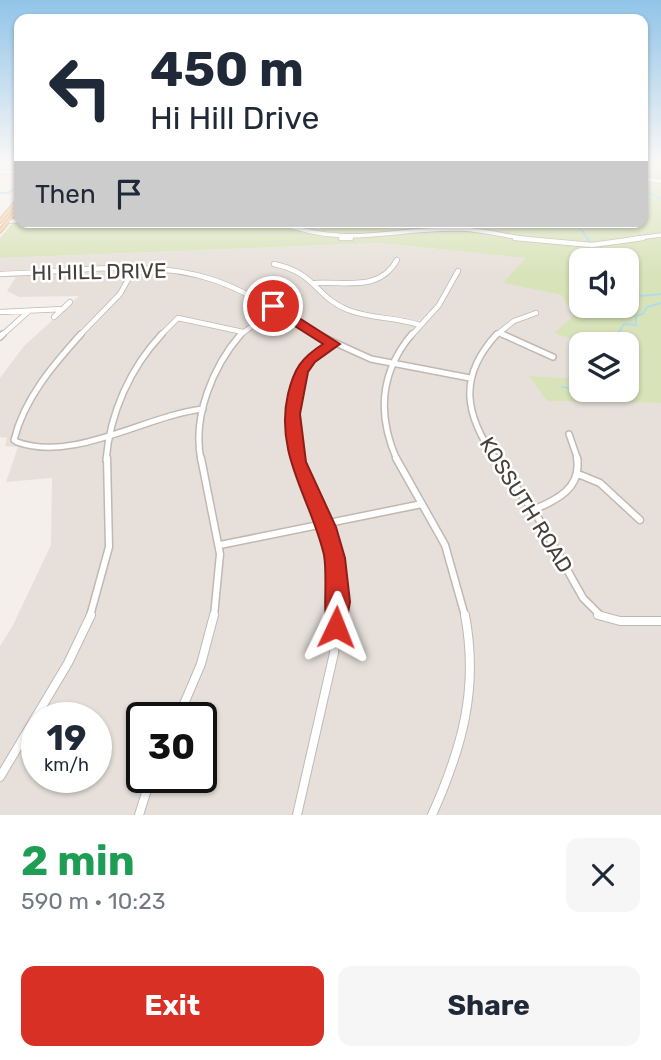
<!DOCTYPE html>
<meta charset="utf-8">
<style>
body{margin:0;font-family:Rubik,sans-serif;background:#f6f6f7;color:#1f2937;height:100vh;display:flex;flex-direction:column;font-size:26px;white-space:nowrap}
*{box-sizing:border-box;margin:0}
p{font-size:23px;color:#747a83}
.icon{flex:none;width:38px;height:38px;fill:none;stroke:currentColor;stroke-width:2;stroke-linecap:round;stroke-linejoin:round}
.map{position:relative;height:815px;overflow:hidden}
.details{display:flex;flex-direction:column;background:#fff;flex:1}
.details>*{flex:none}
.hud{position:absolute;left:14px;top:14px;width:634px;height:214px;border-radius:14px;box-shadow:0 2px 5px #0004;background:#fff;color:#1f2937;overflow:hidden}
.tools{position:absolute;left:569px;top:248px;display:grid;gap:14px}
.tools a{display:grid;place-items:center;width:70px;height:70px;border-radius:14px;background:#fff;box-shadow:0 2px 5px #0004;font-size:35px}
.speed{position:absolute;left:21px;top:702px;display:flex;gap:14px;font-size:35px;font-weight:700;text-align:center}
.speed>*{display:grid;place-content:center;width:91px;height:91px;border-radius:50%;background:#fff;box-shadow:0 2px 5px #0004;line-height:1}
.speed small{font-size:18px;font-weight:400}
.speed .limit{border:4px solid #111;border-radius:10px;background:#fff;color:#111}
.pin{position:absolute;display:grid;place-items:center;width:60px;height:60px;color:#fff;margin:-30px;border:4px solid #fff;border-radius:50%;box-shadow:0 2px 7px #0007}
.me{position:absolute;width:77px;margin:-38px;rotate:2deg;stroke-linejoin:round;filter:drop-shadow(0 0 5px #0008)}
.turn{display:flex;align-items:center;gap:24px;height:147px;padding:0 21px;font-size:32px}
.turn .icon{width:91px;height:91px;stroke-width:2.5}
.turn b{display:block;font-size:49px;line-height:60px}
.then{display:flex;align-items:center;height:66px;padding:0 21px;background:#0003;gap:14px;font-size:26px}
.round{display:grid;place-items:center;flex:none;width:74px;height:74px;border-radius:14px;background:#f6f6f7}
.summary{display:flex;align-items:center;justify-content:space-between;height:119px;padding:0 21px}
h1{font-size:42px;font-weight:700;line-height:52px;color:#1e9e55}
.action{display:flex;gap:14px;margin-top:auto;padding:14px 21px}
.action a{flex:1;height:80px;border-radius:14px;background:#d93025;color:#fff;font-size:28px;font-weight:700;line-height:80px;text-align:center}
.action a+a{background:#f6f6f7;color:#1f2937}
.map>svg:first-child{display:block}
</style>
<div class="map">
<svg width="661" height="815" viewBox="0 0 661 815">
<rect width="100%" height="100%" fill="#f4efeb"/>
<path fill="#e7e0da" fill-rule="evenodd" d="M380,243L527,258L504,283L561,295L574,315L555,333L590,344L581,345V379L530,377L547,400L661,403V815H0V646L12,627L51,545L52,478L6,482L18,447L5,446L7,438L0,437V378L24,346L79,296L19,297L7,291L16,277H0V258ZM37,718H96V777H37ZM142,718H201V777H142Z"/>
<path fill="#d8e3b9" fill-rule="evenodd" d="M642,162H661V403L547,401L529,376L581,379V390H626V345H590L554,333L574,315L561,295L503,283L526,258L380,243L0,258V238L19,215V222H642ZM581,261H626V306H581Z"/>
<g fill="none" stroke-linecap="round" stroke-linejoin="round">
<path stroke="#afdde9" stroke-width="2" d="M0,165L19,163
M642,190L661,198
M0,193H8L19,185
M570,222L569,226L581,229L590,242
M600,247L602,251L591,257L601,261
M626,289L640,296L661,294
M605,345L602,337L617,335L624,324L636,325V316L643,314L647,307L661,303
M626,374L636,381L626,389
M562,387L581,390
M582,390L607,399L624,390"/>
<g stroke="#c1b8b1" stroke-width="5">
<path id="minor-far4" d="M0,172H19
M642,179L661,181
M9,221H19
M278,222C349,249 388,228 458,229C480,229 505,236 527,239
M631,239L661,235"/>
</g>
<g stroke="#c1b8b1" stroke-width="6">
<path id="minor-far3" d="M341,238H351
M515,238L592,245L643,238
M274,264C317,273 314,296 348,310C371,319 396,317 419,325
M0,274C71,273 145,257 214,280C252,293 285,317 319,336
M315,283C346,281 379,292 397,260
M0,312L63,309
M54,317L70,302
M499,333L506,336
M1,336L29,311
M79,336L120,294L134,269
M160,336L178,318L243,332
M239,336L255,324L283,312
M411,336L439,305L458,271
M495,336L514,321L536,313"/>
</g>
<g stroke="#c1b8b1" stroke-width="8">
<path id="minor-far2" d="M81,334C53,365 24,399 14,440L17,442C74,463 147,415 203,409
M316,334L371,359L470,378
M502,334L553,357
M0,337L3,334
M569,434L578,460
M106,460C110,413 130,368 162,334
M201,460C192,417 213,366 241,334
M298,460C294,431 286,394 303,368C309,358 324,351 333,344
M397,460C377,415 380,372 412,334
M496,460C465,415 457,377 497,334"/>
</g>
<g stroke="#c1b8b1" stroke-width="9">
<path id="minor-far1" d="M201,458L220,554L214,616
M297,458L335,558L338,616
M396,458L445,545L465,616
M495,458L537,516L583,598L601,616
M578,474L600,483L640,520
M533,510C557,500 582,488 577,458
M220,545L422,504
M90,616L109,547L107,458"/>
</g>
<g stroke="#c1b8b1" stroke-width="10">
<path id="minor" d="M598,615L620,621H661
M178,718L201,664L214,615
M0,777L68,663L91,615
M139,815L151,777
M297,815L334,653L338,615
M432,815C462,748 479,689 465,615"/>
</g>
<g stroke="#d8a775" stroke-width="5">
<path id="major" d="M0,221L19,199
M0,231L19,208"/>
</g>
<use href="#minor-far4" stroke="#fff" stroke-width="3.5"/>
<use href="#minor-far3" stroke="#fff" stroke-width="4.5"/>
<use href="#minor-far2" stroke="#fff" stroke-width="5"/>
<use href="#minor-far1" stroke="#fff" stroke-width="6"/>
<use href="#minor" stroke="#fff" stroke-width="8"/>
<use href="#major" stroke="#f4cea4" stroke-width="3.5"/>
</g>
<linearGradient id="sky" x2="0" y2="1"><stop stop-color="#91c4e8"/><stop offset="0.59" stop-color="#faf8f6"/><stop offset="1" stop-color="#faf8f6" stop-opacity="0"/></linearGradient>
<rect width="661" height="276" fill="url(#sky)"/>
<path fill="#d93025" stroke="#8d1f18" stroke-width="2" d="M268,304H277L340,344L315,362L308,372L300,414L306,462L336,527L345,558L350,602L344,635L336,639L328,635C322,620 328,577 324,555C311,499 274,454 288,394C294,369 301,358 323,344L268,309Z"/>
<g text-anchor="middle" stroke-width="5" stroke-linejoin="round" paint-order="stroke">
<g font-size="21" fill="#473f3a" stroke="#fff">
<text transform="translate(99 272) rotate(-1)" y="7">HI HILL DRIVE</text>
<text transform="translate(526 505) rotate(58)" y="7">KOSSUTH ROAD</text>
</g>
</g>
</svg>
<div class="tools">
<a><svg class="icon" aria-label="sound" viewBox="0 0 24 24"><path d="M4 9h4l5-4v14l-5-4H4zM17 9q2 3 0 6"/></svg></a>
<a><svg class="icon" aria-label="layers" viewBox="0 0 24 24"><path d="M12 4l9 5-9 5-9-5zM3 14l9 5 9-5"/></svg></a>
</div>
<div class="speed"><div>19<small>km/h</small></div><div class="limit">30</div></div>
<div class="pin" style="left:273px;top:306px;background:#d93025"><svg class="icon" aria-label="arrive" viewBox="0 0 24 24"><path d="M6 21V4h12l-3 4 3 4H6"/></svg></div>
<svg class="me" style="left:336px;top:627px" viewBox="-20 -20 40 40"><path d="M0-17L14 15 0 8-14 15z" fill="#d93025" stroke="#fff" stroke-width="4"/></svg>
<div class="hud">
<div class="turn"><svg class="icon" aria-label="left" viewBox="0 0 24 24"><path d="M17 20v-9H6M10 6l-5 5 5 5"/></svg><div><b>450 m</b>Hi Hill Drive</div></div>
<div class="then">Then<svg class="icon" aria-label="arrive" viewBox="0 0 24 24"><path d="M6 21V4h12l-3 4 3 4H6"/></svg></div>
</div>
</div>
<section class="details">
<div class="summary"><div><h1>2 min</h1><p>590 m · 10:23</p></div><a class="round"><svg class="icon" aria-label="close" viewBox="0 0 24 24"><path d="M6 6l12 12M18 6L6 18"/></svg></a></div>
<div class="action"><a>Exit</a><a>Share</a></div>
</section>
